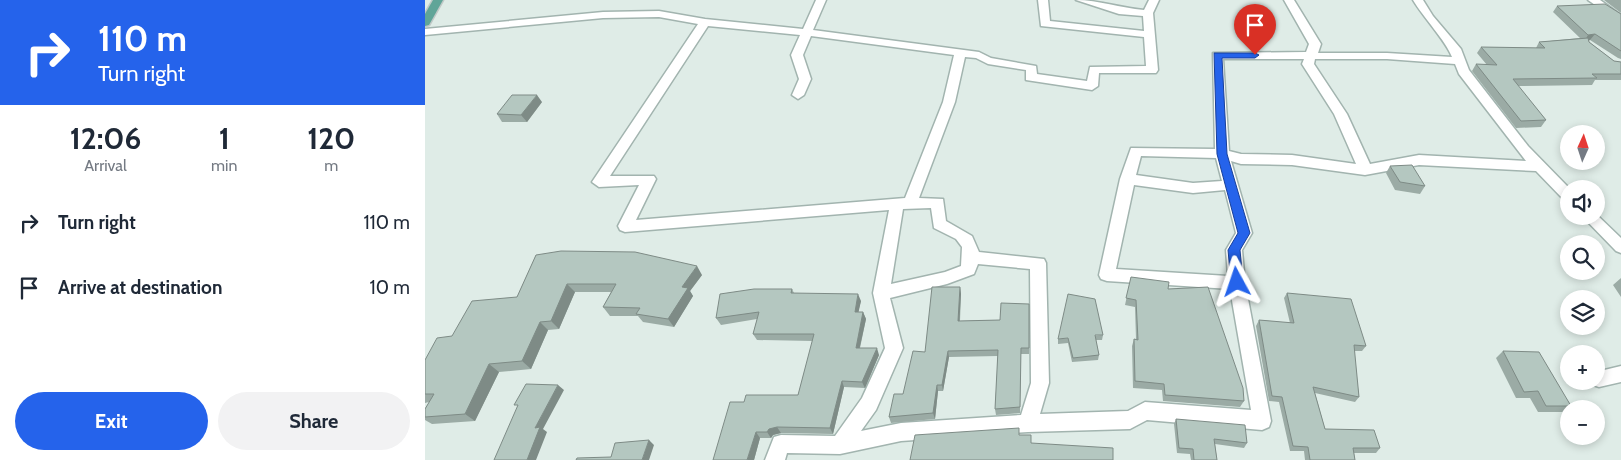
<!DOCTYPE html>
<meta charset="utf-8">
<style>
body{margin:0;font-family:Cabin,sans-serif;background:#f2f2f3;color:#1f2937;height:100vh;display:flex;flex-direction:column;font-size:19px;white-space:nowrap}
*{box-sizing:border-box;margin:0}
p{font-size:16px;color:#747a83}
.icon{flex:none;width:28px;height:28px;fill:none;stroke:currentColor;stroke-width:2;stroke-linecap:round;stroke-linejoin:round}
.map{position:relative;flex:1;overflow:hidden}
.side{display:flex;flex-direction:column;background:#fff;width:425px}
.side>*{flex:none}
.guide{background:#2563eb;color:#fff;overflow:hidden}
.needle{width:32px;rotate:3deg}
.buttons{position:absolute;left:1135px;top:125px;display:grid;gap:10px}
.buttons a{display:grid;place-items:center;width:45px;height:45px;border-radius:50%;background:#fff;box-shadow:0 2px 8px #0003;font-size:25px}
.pin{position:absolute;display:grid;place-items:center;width:42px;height:42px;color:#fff;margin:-51px -21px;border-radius:50% 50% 50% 0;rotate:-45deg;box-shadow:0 0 5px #0007}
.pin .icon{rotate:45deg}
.me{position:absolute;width:55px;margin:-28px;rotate:355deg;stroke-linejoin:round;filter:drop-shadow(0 0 4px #0008)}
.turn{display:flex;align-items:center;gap:18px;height:105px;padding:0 15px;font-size:22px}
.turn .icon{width:65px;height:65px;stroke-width:2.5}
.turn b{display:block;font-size:35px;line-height:42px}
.eta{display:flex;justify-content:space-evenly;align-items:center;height:85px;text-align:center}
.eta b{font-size:30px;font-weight:800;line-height:35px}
.button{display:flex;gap:10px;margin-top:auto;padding:10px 15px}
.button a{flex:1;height:58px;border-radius:30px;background:#2563eb;color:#fff;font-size:20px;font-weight:800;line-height:58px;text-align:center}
.button a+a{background:#f2f2f3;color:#1f2937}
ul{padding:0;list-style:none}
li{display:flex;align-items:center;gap:15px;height:65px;padding:0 15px}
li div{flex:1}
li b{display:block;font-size:19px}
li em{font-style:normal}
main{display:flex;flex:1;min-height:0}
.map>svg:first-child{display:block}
</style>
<main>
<section class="side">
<div class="guide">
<div class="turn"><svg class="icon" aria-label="right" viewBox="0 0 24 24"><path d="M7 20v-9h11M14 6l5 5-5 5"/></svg><div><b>110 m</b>Turn right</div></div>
</div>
<div class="eta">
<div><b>12:06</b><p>Arrival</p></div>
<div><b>1</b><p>min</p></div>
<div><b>120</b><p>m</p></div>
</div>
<ul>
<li><svg class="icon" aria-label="right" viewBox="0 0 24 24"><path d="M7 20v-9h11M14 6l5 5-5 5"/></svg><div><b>Turn right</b></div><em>110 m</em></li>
<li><svg class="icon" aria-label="arrive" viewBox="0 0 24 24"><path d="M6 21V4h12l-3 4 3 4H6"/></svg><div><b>Arrive at destination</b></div><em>10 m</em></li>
</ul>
<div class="button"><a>Exit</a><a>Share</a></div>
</section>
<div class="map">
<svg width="1196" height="460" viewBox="0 0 1196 460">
<rect width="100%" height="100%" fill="#dfece7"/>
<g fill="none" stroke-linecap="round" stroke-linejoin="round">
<g stroke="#a2b4af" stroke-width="3">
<path id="minor" d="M391,0H401L388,30L554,52L566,58L611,66L612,74L662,81L665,67L721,66L719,37L616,26L613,0H623L625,21L719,31L718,16L694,14L651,0C674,0 695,8 719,10L724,0H734L728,13L733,70L731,73H674L673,86L667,90L601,80V70L563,64L551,58L540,57L530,102L494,198L518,199L521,221L547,236L554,252L619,259L621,263L624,383L615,414L703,411L720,402L826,410L805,289L682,281L676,279L674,275L695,179L706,148L790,149L788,53L881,52L884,44L859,0H869L896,44L893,53H962L1027,57C1021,41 998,17 988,0H998L1008,16L1036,49L1044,70L1103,146L1145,189L1144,201L1139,200L1111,171L994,165L940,175L867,165L816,164L806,161L827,233L817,250L820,283L846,421L844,427L837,430L722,420L705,429L603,432L476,441L415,454L362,453L360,460H340L349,437L356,435L410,436L437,398L460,348L448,293L464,210L200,232L195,230L193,226L214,185L174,187L167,182L273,24L234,17L178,18L0,35V29L178,12L234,11L280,19L378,29ZM283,26L375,35L366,55L374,79L367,95L373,99L379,95L386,79L378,55L386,36L529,55L518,102L480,198L211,220L231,179L229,176H185ZM798,59H879L877,64L909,114L931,164L867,155L816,154L804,151ZM890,59H962L1030,64L1034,74L1101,161L994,155L945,164L922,114L889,64ZM716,156L791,158L797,181L768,183L711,175ZM709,185L768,193L800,190L811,233L801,250L803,276L691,269ZM506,208L509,228L531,239L537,247L536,266L520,272L466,284L478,209ZM553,264L605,269L606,383L596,415L476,423L436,431L451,410L478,348L465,298L522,284L549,274Z
M1163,0H1175L1196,15V23Z
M1171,214L1196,238V253L1191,251L1157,216H1171Z
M1196,366V382L1174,387L1168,385L1166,381H1171V372Z"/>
</g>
<g stroke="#c0c9c7" stroke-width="3">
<path id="major" d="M8,0H18L4,25L0,26V14Z"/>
</g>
<use href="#minor" fill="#fff" fill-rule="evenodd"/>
<use href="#major" fill="#60a598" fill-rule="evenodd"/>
</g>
<path fill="#9baba5" d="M1179,0H1196V13Z
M1132,6L1196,14V59L1193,58L1165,40L1163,41L1164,42L1189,61L1196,62V80H1170L1167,85L1093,86L1121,120L1116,127L1091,128L1047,71L1051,64L1062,65L1052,53L1056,47L1111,48L1114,42L1155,38L1128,12Z
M117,102L102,122H77L72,114Z
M965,166L1000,186L995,194L970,190L961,173Z
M111,255L277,275L265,291L268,296L249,327L218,322L213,316H185L178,307L186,292H150L134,329L123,330L106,369L74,372L50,421L7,424L0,420V409L4,402L0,403V360L27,336L92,297Z
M706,277L743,289L819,401L815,407L738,401L737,390L708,388L707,346L709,339H711L710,307L700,305Z
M1196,278V297L1188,285Z
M535,287L536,294L535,321L575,320L604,304V354H596L595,413L571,415L570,409L573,356L524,357L518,391H513L510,419L466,423L464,417L478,394L500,352Z
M367,289L369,293L436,301L433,312H438L441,319L435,348L454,355L440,388L419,387L408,434L356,433L348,435L346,438H335L329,460L319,402L373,395L388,341L332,340L328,334L332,319L296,325L291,318Z
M862,293L941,346L937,351H929L934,397L930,402L890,393L900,429L955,448L951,453H929L930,460H880L879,451H865L854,402L844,401L831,326L834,320L865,323L859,298Z
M678,335L677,340H671L674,355L673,360L647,362L643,343L633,344V339Z
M1078,351L1146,406L1137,412H1113L1105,398H1091L1071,358Z
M751,419L822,443L819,448L790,444L792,460H766L765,454L752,453L749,424Z"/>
<path fill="#7e8b86" d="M1170,34L1165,40L1159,42L1163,35Z
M112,95L117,102L102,122L96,115Z
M272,266L277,275L265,291L268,296L249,327L243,319L257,287Z
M142,284L150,292L134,329L126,321Z
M535,287L536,294L534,327L533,321Z
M433,294L436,301L432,319L430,312Z
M438,312L441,319L433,355L431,348Z
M115,322L123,330L106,369L97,361Z
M452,348L454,355L440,388L437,382Z
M523,351L524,357L518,391L517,385Z
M64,364L74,372L50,421L40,414Z
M417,381L419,387L408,434L405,428Z
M133,385L139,390L118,429L122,432L111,460H102L110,428Z
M512,385L513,391L510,419L508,413Z
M352,427L356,433L348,435L346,438L342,432L344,429Z
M331,432L335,438L329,460H322Z
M224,440L229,445L224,460H217Z"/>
<path fill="#b4c7c0" stroke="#7e8b86" d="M1180,4L1196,14V51L1170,34L1163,35L1132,6Z
M1163,38L1164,42L1189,61L1196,62V74H1167L1172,78L1088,79L1121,120L1096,121L1051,64L1072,65L1056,47L1120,48L1114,42Z
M87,95H112L96,115L72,114Z
M987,165L1000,186L975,182L965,166Z
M136,251L210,252L272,266L257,287L263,288L243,319L211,314L215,308L178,307L191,284H142L126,321L115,322L97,361L64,364L40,414L0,417V409L9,394H0V360L12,338L27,336L47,301L92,297L111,255Z
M706,277L744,282L743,289L783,287L818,388L819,401L740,395L739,384L710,381L709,339L713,340L711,300L701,298Z
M507,287H535L533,321L575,320L576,303L604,304V348H596L595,407L570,409L573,350L523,351L517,385H512L508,413L464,417L469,394H478L488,351L500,352Z
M329,289H367L366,293L433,294L430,312H438L431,348H452L437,382L417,381L405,428L352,427L344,429L342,432H331L322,460H288L305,402H319L321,395H373L389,334H328L334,312L291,318L295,294Z
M862,293L926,299L941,346L929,345L934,397L888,387L900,429L949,430L955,448H928L930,460H885L883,447L868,446L857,397L847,396L834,320L869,323Z
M643,294L670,299L678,335H670L674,355L648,358L643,338L633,339Z
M1078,351L1114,352L1146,406H1121L1113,391L1099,392Z
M101,384L133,385L110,428L115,427L102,460H69L93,405H89Z
M751,419L820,425L822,443L789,439L792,460H769L768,449L754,448Z
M594,428V435H606V443L688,448V460H485L490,435Z
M224,440L217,460H151L152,458L186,457L190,443Z"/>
<path fill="#2563eb" stroke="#184099" d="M789,53H830L834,55L830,58H797L802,154L825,233L815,250L818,282L812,287L806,282L803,250L813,233L792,154Z"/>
</svg>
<div class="buttons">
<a><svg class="needle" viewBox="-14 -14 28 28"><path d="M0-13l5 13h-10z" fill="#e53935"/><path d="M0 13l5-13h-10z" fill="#747a83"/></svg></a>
<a><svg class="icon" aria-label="sound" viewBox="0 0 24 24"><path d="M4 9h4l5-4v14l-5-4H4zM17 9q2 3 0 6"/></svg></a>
<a><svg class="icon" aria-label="search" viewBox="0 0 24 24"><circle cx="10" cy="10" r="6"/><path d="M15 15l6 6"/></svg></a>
<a><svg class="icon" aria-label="layers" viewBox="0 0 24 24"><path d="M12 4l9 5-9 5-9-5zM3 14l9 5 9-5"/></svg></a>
<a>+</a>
<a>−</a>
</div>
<div class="pin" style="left:830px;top:55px;background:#d93025"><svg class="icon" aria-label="arrive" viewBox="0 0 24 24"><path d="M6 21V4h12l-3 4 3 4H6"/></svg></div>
<svg class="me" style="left:812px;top:282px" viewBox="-20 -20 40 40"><path d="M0-17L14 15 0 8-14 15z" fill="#2563eb" stroke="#fff" stroke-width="4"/></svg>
</div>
</main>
